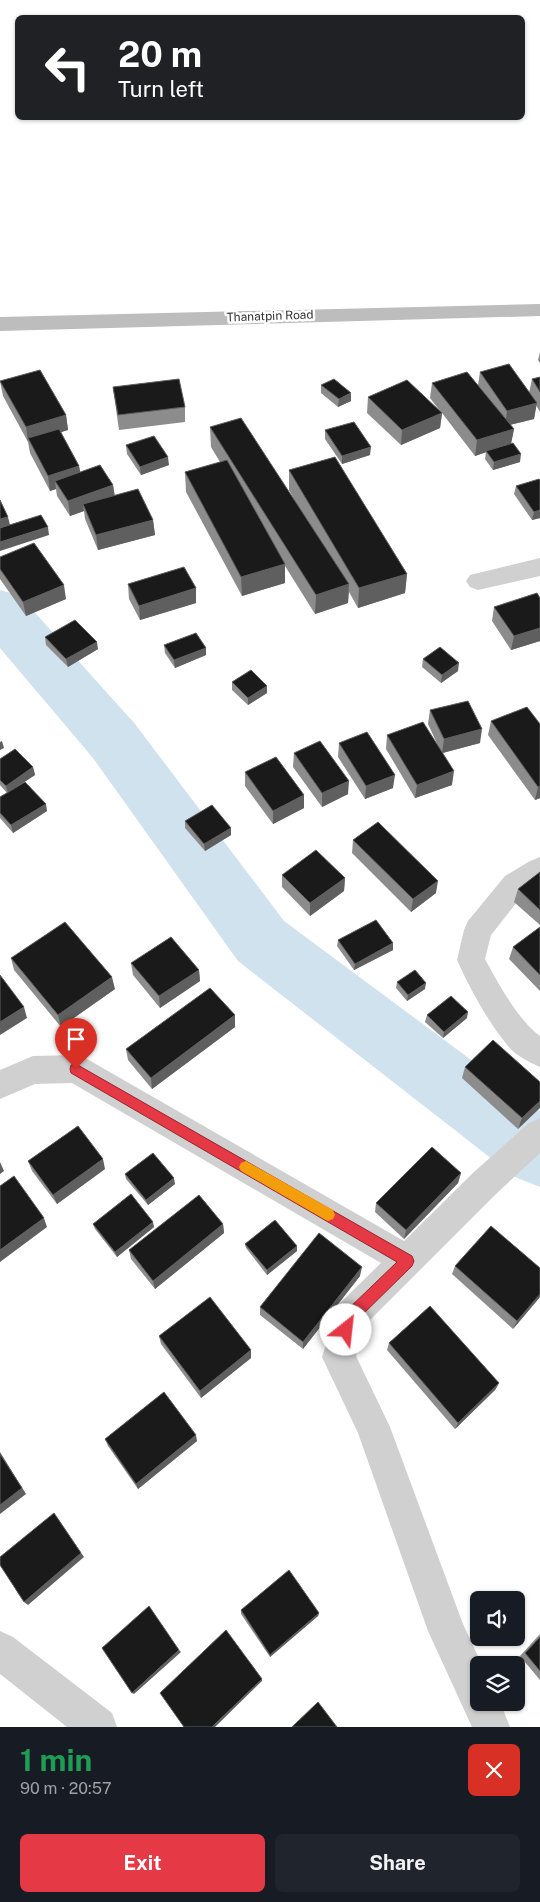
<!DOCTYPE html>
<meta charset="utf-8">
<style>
body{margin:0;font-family:"Public Sans",sans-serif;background:#20242c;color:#f1f3f6;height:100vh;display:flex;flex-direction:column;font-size:19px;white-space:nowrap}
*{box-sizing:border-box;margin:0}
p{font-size:16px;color:#9ea1a6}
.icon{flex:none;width:28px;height:28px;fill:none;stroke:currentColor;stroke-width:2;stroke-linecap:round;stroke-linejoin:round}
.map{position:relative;height:1727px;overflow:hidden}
.drawer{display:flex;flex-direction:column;background:#171b24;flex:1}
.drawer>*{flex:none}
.guide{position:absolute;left:15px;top:15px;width:510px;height:105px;border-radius:8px;box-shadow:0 1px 4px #0004;background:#202124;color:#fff;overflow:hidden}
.buttons{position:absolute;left:470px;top:1591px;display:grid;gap:10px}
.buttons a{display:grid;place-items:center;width:55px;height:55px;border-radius:8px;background:#171b24;box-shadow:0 1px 4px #0004;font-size:25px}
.pin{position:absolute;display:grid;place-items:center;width:42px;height:42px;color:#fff;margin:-51px -21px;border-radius:50% 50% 50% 0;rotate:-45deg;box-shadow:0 0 5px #0007}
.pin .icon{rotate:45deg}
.me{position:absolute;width:55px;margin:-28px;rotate:29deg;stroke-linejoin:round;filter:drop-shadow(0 0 4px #0008)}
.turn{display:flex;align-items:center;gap:18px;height:105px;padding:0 20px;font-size:22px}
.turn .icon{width:65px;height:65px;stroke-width:2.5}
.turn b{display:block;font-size:35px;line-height:42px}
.round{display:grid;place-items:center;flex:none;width:52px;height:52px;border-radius:8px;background:#20242c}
.headline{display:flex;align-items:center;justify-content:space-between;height:85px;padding:0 20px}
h1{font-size:30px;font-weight:700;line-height:38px;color:#1e9e55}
.cta{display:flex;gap:10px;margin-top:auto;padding:10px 20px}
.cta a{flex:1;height:58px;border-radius:8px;background:#e63946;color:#fff;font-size:20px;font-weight:700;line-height:58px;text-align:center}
.cta a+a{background:#20242c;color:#f1f3f6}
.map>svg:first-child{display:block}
</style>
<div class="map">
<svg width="540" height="1727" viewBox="0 0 540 1727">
<rect width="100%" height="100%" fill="#fff"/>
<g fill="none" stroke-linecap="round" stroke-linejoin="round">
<path fill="#cfe2ee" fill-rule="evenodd" d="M0,590L20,596L135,724L284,921L540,1111V1187L515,1177L238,961L93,758L0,648Z"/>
<path fill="#d0d0d0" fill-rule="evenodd" d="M540,558V576L478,590L470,587L466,581L470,575Z
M540,857V883L525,892L491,935L485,959C498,983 518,1020 540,1036V1067C529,1062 515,1055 508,1046C488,1022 470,989 457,960L464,930L468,921L505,876L530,861Z
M76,1055L87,1059L404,1241L474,1172L529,1123L540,1118V1153L496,1194L364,1326L356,1356L390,1427L463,1624L482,1665H479V1702H500L510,1727H472L428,1631L358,1433L322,1357L338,1305L381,1263L72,1083L35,1084L0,1099V1070L33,1056Z
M0,1631L13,1637L112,1713L117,1727H67L0,1674Z"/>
<path fill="#bdbdbd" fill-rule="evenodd" d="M540,304V316L0,331V317Z"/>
</g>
<path fill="#8c8c8c" d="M540,352V363L538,360Z
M480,372L529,393L532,379L540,377V412L536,405L534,419L510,425L514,429L511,443L520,462L493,470L485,459L486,452L475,456L442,413L440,428L401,445L367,413L368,397L440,411L430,398L432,383L478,385Z
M0,381L66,415L68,430L61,432L79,466L80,472L113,485L115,496L153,520L155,535L98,550L85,519L84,511L70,516L57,496L56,489L50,491L30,453L28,442L3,396Z
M321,385L351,401L338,407L321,393Z
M113,387L185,407V422L119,430L115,402Z
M210,427L297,505L289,490V470L407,574L405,593L358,608L349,592L348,603L315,614L285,566V583L242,596L186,492L185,472L220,462L211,447Z
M325,430L370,455L342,464L325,439Z
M126,445L169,465L141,475L127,454Z
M540,480V518L532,520L514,494L516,486Z
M0,557L66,599L26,616L0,579Z
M128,584L196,588V603L140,620L129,599Z
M540,598V641L511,650L492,621L494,607Z
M45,637L98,649L68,667L46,645Z
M164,645L206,655L175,668L165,653Z
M423,659L458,671L441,683L422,667Z
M232,682L267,686V693L248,705L232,690Z
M527,707L540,798L535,800L488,735L491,721Z
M430,710L480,743L443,753L452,785L415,798L386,749L387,735L439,748L428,724Z
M339,743L393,788L365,799L338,757Z
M294,753L348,794L322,807L293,767Z
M0,759L33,767L35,775L16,787L47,811L13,833L0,818V797L7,793L0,785Z
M245,772L304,795V808L273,824L245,786Z
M185,821L231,828V835L205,851L185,828Z
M353,840L436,893L411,912L352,853Z
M540,872V925L514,902L518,889Z
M282,875L345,878L344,891L310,916L282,887Z
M540,927V991L509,959L513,947Z
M338,940L393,950L354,970L337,946Z
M11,958L115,989L61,1027L14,970Z
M131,963L199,970L200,981L160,1008L133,975Z
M397,982L425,989L407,1001L396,988Z
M427,1015L467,1018L443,1038L425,1022Z
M235,1027L152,1089L128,1060L126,1049Z
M465,1067L540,1082L518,1129L462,1078Z
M28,1161L105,1169L57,1204L32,1171Z
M461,1173L458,1183L404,1239L375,1212L376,1203Z
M125,1174L175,1184L148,1205L126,1179Z
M93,1224L154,1227L117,1257L95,1229Z
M223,1224L224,1233L155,1289L131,1259L129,1250Z
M245,1244L297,1246V1251L267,1275L246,1248Z
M455,1266L540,1268V1297L513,1329L452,1274Z
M360,1276L303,1349L260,1315V1307Z
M159,1336L251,1358L201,1398L161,1344Z
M389,1343L499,1383L495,1390L455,1429L387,1350Z
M105,1439L197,1441L138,1489L108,1446Z
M241,1610L319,1613L318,1616L270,1657L241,1614Z
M540,1634V1680L520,1656Z"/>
<path fill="#5f5f5f" d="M351,393V401L338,407L339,399Z
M537,403L534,419L505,426L507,411Z
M442,413L440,428L401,445L402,430Z
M66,415L68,430L30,442L28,438V442L26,427Z
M514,429L511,444L475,456L477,440Z
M371,447L370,455L342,464V456Z
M521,454L520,462L493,470L494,462Z
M168,457L169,465L141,475L140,467Z
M79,466L82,481H55L56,489L50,491L48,476Z
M113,485L115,500L83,504L84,511L70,516L68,501Z
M540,510V518L532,520L534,512Z
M8,517L10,525L0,528V519Z
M153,520L155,535L98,550L96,535Z
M48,527L49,535L0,551V542Z
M285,564V583L242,596L241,577Z
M407,574L405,593L358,608L359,588Z
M349,584L348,603L315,614L316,595Z
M64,585L66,599L26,616L23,602Z
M196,588V603L140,620L139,606Z
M540,628V641L511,650L514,636Z
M97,642L98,649L68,667L66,659Z
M206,648V655L175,668L174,660Z
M459,663L458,671L441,683L442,675Z
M267,686V693L248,705V698Z
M482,729L480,743L442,753L444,739Z
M2,741L4,748L0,750V742Z
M33,767L35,775L8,793L6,786Z
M454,771L452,785L415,798L417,785Z
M395,775L393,788L365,799L366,786Z
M349,781L348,794L322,807V793Z
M540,786V798L535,800L538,787Z
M304,795V808L273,824V811Z
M46,804L47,811L13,833L11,825Z
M231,828V835L205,851L204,844Z
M345,878L344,891L310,916V903Z
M438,881L436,893L411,912L413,899Z
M393,943V950L354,970L355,964Z
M199,970L200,981L160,1008L159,996Z
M112,977L115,989L61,1027L58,1015Z
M426,983L425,989L407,1001L408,995Z
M24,1007L27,1018L0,1035V1022Z
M468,1012L467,1018L443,1038L444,1032Z
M235,1015V1027L152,1089L151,1078Z
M540,1101V1108L518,1129L522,1118Z
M103,1159L105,1169L57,1204L53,1195Z
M0,1162L4,1171L0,1174Z
M461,1173L458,1183L404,1239L406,1230Z
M174,1178L175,1184L148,1205L146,1200Z
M44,1218L47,1227L0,1262V1250Z
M153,1222L154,1227L117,1257L115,1252Z
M223,1224L224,1233L155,1289L153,1281Z
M297,1246V1251L267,1275V1270Z
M362,1267L360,1276L303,1349V1342Z
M540,1294V1297L513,1329L517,1321Z
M251,1350V1358L201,1398L200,1391Z
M499,1383L495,1390L455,1429L458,1423Z
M196,1435L197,1441L138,1489L136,1484Z
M0,1452L26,1494L0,1514Z
M54,1513L84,1557L28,1605L24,1602Z
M319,1613L318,1616L270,1657V1655Z
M179,1650L181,1652L134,1694L132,1693Z
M262,1679V1681L215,1727H212Z"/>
<path fill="#1a1a1a" stroke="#5f5f5f" d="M509,364L537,403L507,411L480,372Z
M40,370L66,415L26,427L0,381Z
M467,372L514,429L477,440L432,383Z
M540,377V392L532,379Z
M179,379L185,407L118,415L113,387Z
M334,379L351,393L339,399L321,385Z
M407,380L442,413L402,430L368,397Z
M241,418L349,584L316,595L210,427Z
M354,422L371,447L342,456L325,430Z
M59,429L79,466L48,476L28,438Z
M154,436L168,457L140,467L126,445Z
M513,443L521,454L494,462L486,451Z
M335,457L407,574L359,588L289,470Z
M227,460L285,564L241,577L185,472Z
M100,465L113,485L68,501L55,481Z
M539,479L540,480V510L534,512L516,486Z
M138,489L153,520L96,535L83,504Z
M0,500L8,517L0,519Z
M41,515L48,527L0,542V528Z
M34,543L64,585L23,602L0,569V557Z
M184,567L196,588L139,606L128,584Z
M537,593L540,598V628L514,636L494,607Z
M75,620L97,642L66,659L45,637Z
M196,633L206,648L174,660L164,645Z
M440,647L459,663L442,675L423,659Z
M251,670L267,686L248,698L232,682Z
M468,701L482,729L444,739L430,710Z
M527,707L540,724V786L538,787L491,721Z
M423,722L454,771L417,785L387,735Z
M367,732L395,775L366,786L339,743Z
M320,741L349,781L322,793L294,753Z
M15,749L33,767L6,786L0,780V759Z
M276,757L304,795L273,811L245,772Z
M25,782L46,804L11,825L0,813V797Z
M212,805L231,828L204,844L185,821Z
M378,822L438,881L413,899L353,840Z
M316,850L345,878L310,903L282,875Z
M540,872V910L518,889Z
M376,920L393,943L355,964L338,940Z
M65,922L112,977L58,1015L11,958Z
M540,927V975L513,947Z
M171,937L199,970L159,996L131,963Z
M415,970L426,983L408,995L397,982Z
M0,975L24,1007L0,1022Z
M210,988L235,1015L151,1078L126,1049Z
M451,996L468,1012L444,1032L427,1015Z
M493,1040L540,1082V1101L522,1118L465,1067Z
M78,1126L103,1159L53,1195L28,1161Z
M432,1147L461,1173L406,1230L376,1203Z
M153,1153L174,1178L146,1200L125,1174Z
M14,1176L44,1218L0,1250V1186Z
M131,1194L153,1222L115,1252L93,1224Z
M199,1195L223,1224L153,1281L129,1250Z
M275,1220L297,1246L267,1270L245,1244Z
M491,1226L540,1268V1294L517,1321L455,1266Z
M319,1233L362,1267L303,1342L260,1307Z
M210,1297L251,1350L200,1391L159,1336Z
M430,1306L499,1383L458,1423L389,1343Z
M164,1392L196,1435L136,1484L105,1439Z
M0,1454L22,1488L0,1505Z
M54,1513L81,1553L24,1602L0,1565V1557Z
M289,1570L319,1613L270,1655L241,1610Z
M149,1606L179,1650L132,1693L102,1648Z
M226,1630L262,1679L212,1727H184L160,1693Z
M540,1637V1671L525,1653Z
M318,1702L337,1727H292Z"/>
<path fill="#e63946" stroke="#96252e" d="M76,1064L412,1256L414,1261L412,1266L356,1321L351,1335L346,1337L342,1335L340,1330L345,1312L397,1262L71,1073L70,1069L71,1065Z"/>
<path fill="#f59e0b" d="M246,1161L333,1210L335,1215L333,1219L328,1221L324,1219L241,1171L239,1167L241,1163Z"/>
<g text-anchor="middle" stroke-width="5" stroke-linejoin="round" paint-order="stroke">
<g font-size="12" fill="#333" stroke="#fff">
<text transform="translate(270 316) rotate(-2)" y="4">Thanatpin Road</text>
</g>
</g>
</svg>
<div class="buttons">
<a><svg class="icon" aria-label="sound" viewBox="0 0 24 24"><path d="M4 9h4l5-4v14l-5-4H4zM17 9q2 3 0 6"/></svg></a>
<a><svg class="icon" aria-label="layers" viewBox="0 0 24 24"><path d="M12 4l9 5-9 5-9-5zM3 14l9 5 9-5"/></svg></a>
</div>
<div class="pin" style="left:76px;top:1069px;background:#d93025"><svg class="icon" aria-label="arrive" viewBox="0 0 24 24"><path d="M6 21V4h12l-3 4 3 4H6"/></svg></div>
<svg class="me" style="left:346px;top:1330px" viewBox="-20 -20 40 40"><circle r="19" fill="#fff"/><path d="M0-13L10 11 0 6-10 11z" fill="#e63946"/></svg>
<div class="guide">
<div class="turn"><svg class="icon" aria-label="left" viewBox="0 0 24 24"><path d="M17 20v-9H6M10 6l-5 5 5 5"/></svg><div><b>20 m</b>Turn left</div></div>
</div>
</div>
<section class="drawer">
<div class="headline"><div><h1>1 min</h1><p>90 m · 20:57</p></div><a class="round" style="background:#d93025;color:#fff"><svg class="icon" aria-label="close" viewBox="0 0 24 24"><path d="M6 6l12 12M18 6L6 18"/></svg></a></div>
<div class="cta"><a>Exit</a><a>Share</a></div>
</section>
